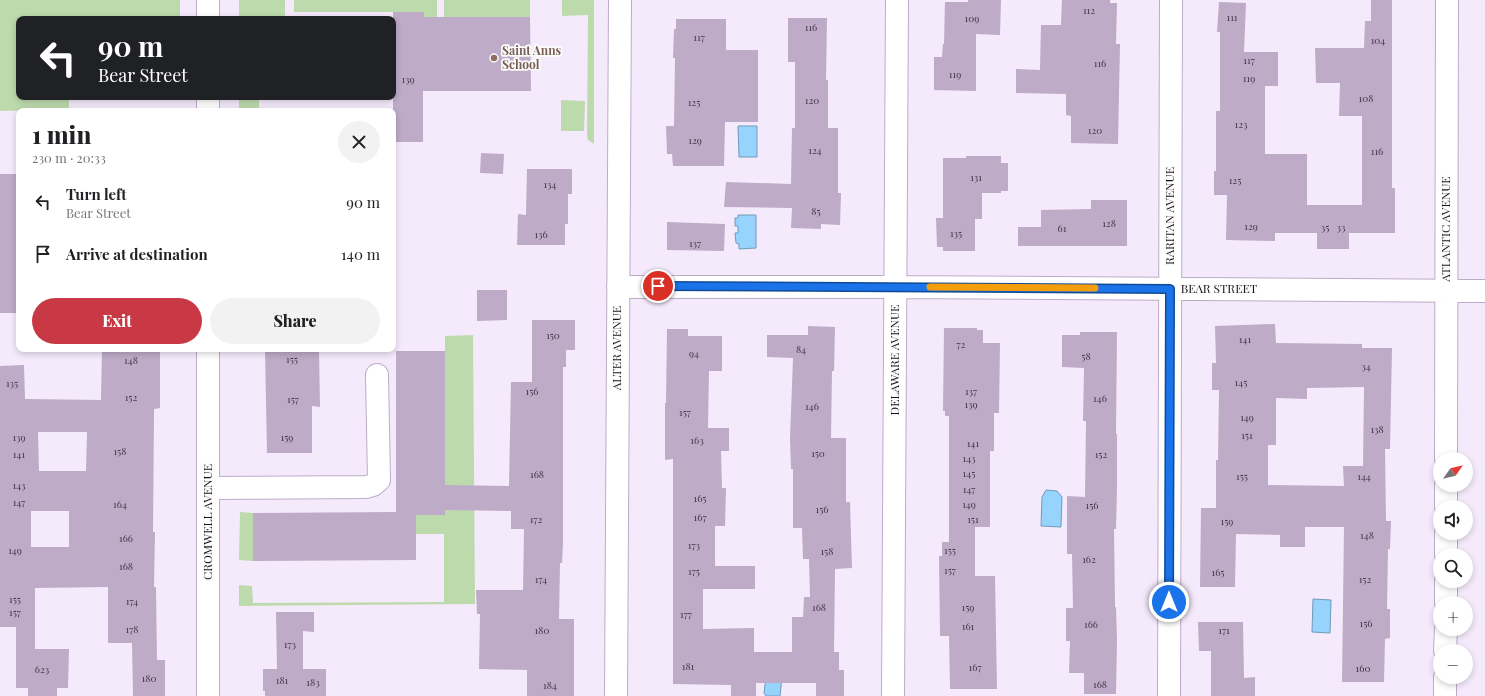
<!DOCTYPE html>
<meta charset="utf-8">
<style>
body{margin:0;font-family:"Playfair Display",serif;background:#f2f2f2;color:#202124;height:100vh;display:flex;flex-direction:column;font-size:15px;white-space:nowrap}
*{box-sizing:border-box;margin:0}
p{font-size:13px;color:#757577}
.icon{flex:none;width:22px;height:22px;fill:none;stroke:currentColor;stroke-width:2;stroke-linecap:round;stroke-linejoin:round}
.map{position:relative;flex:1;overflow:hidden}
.sheet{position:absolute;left:16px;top:108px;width:380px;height:244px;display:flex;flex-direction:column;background:#fff;border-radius:8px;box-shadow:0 2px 6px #0003}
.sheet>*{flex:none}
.guide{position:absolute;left:16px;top:16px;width:380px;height:84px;border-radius:8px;box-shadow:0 2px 6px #0003;background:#202124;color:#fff;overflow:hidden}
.needle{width:26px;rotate:56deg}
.fabs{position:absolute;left:1433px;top:452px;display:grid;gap:8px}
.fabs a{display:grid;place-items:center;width:40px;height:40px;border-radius:50%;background:#fff;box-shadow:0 2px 6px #0003;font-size:20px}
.pin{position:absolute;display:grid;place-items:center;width:34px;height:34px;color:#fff;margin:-17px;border:2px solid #fff;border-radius:50%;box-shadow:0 1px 4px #0007}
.me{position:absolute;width:44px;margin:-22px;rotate:0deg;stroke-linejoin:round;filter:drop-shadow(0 0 3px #0008)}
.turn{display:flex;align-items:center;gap:14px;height:84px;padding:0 16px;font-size:18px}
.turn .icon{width:52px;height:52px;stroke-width:2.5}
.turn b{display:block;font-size:28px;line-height:34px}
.round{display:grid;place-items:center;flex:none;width:42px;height:42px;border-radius:21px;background:#f2f2f2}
.summary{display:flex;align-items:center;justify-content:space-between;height:68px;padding:0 16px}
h1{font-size:24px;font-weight:800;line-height:30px}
.primary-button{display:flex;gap:8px;margin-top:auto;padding:8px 16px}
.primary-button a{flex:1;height:46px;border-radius:24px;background:#c93945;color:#fff;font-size:16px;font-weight:800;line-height:46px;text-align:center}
.primary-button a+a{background:#f2f2f2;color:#202124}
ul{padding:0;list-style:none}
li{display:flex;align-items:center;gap:12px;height:52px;padding:0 16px}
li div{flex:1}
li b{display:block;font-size:15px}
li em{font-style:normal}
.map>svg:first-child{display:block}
</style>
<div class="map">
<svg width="1485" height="696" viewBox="0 0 1485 696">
<rect width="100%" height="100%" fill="#f5eafc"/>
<path fill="#bddaad" d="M0,0H180V19H19V97H69V110L0,111Z
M239,0H285V19H239Z
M294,0H437V40L424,44V12H294Z
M444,0H530V17H457L444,39Z
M562,0H594V144L588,140L587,136L588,15L562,16Z
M239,97H259V111H239Z
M561,100L585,101L584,131H561Z
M473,335L475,604L239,606V585L252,586L253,603L444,602V534H416V515L445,514V336Z
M240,512L253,513V561L239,560Z"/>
<path fill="#96d4fe" stroke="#709aba" d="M738,126H757V157H739Z
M738,215H756V248L739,249V244L736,243L735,233H738V226H735V218H738Z
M1046,490L1057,491L1062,497L1061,527L1041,526L1042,497Z
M1313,599L1331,600L1330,633L1312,632Z
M766,677H782L780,696H766L764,693Z"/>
<path fill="#bdabc7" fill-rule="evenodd" d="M968,0H1001L1000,35L976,34V91L934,90V57H942L943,44H944L945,2H968Z
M1062,0H1110V3H1117L1116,44H1120L1118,144L1071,143V116L1066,115V94L1016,93V69L1040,70L1041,25H1061Z
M1371,0H1392V188H1395V233H1349V249H1317V233H1275V241L1226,240L1227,195H1214V171H1216V111H1220V32H1217L1219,2L1246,3L1244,52H1278V86H1265V154H1307V205H1362V116H1339L1340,83H1316L1315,48H1364L1365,21H1371Z
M393,12H424V17H530L531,91H423V142H393Z
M788,18H827L826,80H828V128H838V193H841L840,225L821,224V229L791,228L792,208L724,207L726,182L791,184L792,128H795V62H788Z
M676,19H726V50H758V122H725L724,166H673L672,154H667L666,126H674L675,58H673L674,29H676Z
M481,153L504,154L503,174L480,173Z
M966,156H1001V163H1008V191H1001V193H982V219H975V251H943V247H937L936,218H943V158H966Z
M527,169H572V194H568V224H565V245H517L518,214L526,215Z
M0,174H19V313H0Z
M1091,200H1127V246H1018V227H1041V210L1091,209Z
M667,222L725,224L724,251L667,250Z
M477,290H507V320L477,321Z
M532,320H575V350H566V367H563V543L562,563H560L559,619H574V696H527V670L479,669L480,614H477L476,590H523L524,529H511V511L445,510V515H416V560L253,561V513L396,512V351H445V485L509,486L511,382H532Z
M1275,324L1276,343L1362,344V348H1392L1390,449H1385L1386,521H1391L1390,549H1388L1387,609H1390V638L1385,639L1384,682H1342L1344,527H1305V547H1280V535L1236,534L1235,587H1200L1201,508H1216V460H1218L1219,390H1212V363H1216L1215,326ZM1364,387L1363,466H1343L1344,486L1268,485V445H1276V398L1307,399V388Z
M808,326L835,327L834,371H832L831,438H846V502H850L852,568L835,569L834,652H839V670H844V696H816V683H756V696H731V685L673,684V459L665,460V403H666L667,329H688V336H722V371H709L708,428H729V451H721L722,488H726L725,526H715V566H755V589H703V629L754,628V652H792V617H803L804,597H810L809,559H803L802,528H793V469H791L790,438L793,358L767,357V335H808Z
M944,328H977V330H983V343H1000L999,413H994V451H990V527H975V576H995L997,689H950L949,636H940L939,556H942V542H949V416H945V411H943Z
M1080,332H1117L1116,434H1117V489L1116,529H1114L1115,607H1116L1117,640L1116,694H1084V673H1069L1070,641H1066V608H1073L1072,554H1067V496L1085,497L1086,421H1083L1084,368L1062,367V335H1080Z
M102,349H160V408L154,409L153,532H155L154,587H156L157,660H165V696H133L132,643H108V587L35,588V649H69L68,688H57V696H28V688H16V627H0V366L24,365L25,399L101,400ZM38,432H87L86,471H39ZM31,511H69V547H31Z
M265,349H319L320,407L312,406V453H267Z
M276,612H314V632L303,631V669H326V696H265V691H263V669H277Z
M1198,622H1243L1244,678L1255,677V696H1211V651H1199Z"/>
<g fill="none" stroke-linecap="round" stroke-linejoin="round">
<g stroke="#bdacc7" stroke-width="24">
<path id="minor" d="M208,19V0
M208,97V111
M618,287H896L1485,291
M1446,459L1447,0
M208,488L366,487L373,485L379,480L377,375
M1446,507V485
M1446,555V533
M1446,603V581
M1445,651L1446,629
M208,696V349
M616,696L620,0
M893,696L897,0
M1169,696L1171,0
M1445,696V677"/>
</g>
<use href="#minor" stroke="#fff" stroke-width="22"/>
</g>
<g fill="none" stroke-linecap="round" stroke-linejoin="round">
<g stroke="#114b97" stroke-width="10">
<path id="route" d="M658,286L1170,289L1169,602"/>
</g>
<use href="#route" stroke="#1a73e8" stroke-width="7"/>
<path stroke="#f59e0b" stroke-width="7" d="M930,287L1095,288"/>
</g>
<circle fill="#8d6e63" stroke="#fcfcfc" stroke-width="1.5" cx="494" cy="58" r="4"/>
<g text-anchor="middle" stroke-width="3.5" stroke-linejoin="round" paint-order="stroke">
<g font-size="10" fill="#413847">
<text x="1089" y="14">112</text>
<text x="1232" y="21">111</text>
<text x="972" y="22">109</text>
<text x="811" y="31">116</text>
<text x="699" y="41">117</text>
<text x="1378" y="44">104</text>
<text x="1249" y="64">117</text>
<text x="1100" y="67">116</text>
<text x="955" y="78">119</text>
<text x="1249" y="82">119</text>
<text x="408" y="83">139</text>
<text x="1366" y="102">108</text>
<text x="812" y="104">120</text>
<text x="694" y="106">125</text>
<text x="1241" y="128">123</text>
<text x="1095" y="134">120</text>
<text x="695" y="144">129</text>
<text x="815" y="154">124</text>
<text x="1377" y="155">116</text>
<text x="976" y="181">131</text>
<text x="1235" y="184">125</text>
<text x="550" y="188">134</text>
<text x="816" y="215">85</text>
<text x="1109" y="227">128</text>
<text x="1251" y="230">129</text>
<text x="1325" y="231">35</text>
<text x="1341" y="231">33</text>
<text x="1062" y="232">61</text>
<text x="956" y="237">135</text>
<text x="541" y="238">136</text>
<text x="695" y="247">137</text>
<text x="553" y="339">150</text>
<text x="1245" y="343">141</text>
<text x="961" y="348">72</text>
<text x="801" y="353">84</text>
<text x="694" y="357">94</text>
<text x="1086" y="360">58</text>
<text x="292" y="363">155</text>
<text x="131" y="364">148</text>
<text x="1366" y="370">34</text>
<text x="1241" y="386">145</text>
<text x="12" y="387">135</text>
<text x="532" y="395">156</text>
<text x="971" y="395">137</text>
<text x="131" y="401">152</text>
<text x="1100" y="402">146</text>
<text x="293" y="403">157</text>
<text x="971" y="408">139</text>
<text x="812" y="410">146</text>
<text x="685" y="416">157</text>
<text x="1247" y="421">149</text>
<text x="1377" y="433">138</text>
<text x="1247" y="439">151</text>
<text x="19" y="441">139</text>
<text x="287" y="441">159</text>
<text x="697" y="444">163</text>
<text x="973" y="447">141</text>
<text x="120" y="455">158</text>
<text x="818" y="457">150</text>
<text x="19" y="458">141</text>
<text x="1101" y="458">152</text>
<text x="969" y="462">143</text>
<text x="969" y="477">145</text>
<text x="537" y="478">168</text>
<text x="1242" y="480">155</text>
<text x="1364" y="480">144</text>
<text x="19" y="489">143</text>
<text x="969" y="493">147</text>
<text x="700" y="502">165</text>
<text x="19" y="506">147</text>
<text x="120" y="508">164</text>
<text x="969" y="508">149</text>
<text x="1092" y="509">156</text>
<text x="822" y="513">156</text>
<text x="700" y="521">167</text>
<text x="536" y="523">172</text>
<text x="973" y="523">151</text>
<text x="1227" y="525">159</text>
<text x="1367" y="539">148</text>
<text x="126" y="542">166</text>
<text x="694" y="549">173</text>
<text x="15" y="554">149</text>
<text x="950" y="554">155</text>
<text x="827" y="555">158</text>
<text x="1089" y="563">162</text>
<text x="126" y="570">168</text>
<text x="950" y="574">157</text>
<text x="694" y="575">175</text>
<text x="1218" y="576">165</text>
<text x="541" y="583">174</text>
<text x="1365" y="583">152</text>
<text x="15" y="603">155</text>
<text x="132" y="605">174</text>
<text x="819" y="611">168</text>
<text x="968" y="611">159</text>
<text x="15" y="616">157</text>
<text x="686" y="618">177</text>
<text x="1366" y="627">156</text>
<text x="1091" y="628">166</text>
<text x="968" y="630">161</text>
<text x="132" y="633">178</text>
<text x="542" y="634">180</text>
<text x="1224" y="634">171</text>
<text x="290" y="648">173</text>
<text x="688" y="670">181</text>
<text x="975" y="671">167</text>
<text x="1363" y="672">160</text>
<text x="42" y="673">623</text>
<text x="149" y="682">180</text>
<text x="282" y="684">181</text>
<text x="313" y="686">183</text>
<text x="1100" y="688">168</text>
<text x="550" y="689">184</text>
</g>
<g font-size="12" font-weight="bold" fill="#785e54" stroke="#fcfcfc" text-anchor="start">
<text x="502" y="55">Saint Anns<tspan x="502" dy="14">School</tspan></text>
</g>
<g font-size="12" fill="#18121c" stroke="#fcfcfc">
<text transform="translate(1170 216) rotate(-90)" y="4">RARITAN AVENUE</text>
<text transform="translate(1446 229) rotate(-90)" y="4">ATLANTIC AVENUE</text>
<text x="1219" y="293">BEAR STREET</text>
<text transform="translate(617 348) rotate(-90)" y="4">ALTER AVENUE</text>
<text transform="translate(895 360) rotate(-90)" y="4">DELAWARE AVENUE</text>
<text transform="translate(208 522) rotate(-90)" y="4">CROMWELL AVENUE</text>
</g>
</g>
</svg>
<div class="fabs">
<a><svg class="needle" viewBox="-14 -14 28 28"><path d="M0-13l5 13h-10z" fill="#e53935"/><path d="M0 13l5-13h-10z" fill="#757577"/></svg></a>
<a><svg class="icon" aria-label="sound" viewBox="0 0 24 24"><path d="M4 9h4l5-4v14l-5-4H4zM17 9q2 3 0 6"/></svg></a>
<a><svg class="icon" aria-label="search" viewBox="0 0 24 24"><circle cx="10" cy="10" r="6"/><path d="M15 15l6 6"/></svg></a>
<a>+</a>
<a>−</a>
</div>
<div class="pin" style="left:658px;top:286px;background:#d93025"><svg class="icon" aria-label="arrive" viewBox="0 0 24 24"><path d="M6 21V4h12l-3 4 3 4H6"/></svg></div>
<svg class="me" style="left:1169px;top:602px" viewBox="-20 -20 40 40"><circle r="17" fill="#1a73e8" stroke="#fff" stroke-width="3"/><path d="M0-11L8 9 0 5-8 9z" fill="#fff"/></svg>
<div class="guide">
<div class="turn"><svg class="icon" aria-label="left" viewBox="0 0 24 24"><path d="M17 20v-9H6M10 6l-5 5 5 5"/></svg><div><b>90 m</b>Bear Street</div></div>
</div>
<section class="sheet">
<div class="summary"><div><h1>1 min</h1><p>230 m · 20:33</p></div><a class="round"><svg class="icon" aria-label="close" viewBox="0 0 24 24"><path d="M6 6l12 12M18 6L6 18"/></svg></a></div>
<ul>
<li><svg class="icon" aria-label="left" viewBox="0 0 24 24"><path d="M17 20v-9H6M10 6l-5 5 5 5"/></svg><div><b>Turn left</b><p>Bear Street</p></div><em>90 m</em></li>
<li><svg class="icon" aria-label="arrive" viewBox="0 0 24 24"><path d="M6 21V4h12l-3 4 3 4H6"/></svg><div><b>Arrive at destination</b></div><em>140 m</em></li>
</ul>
<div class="primary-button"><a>Exit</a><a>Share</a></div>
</section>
</div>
